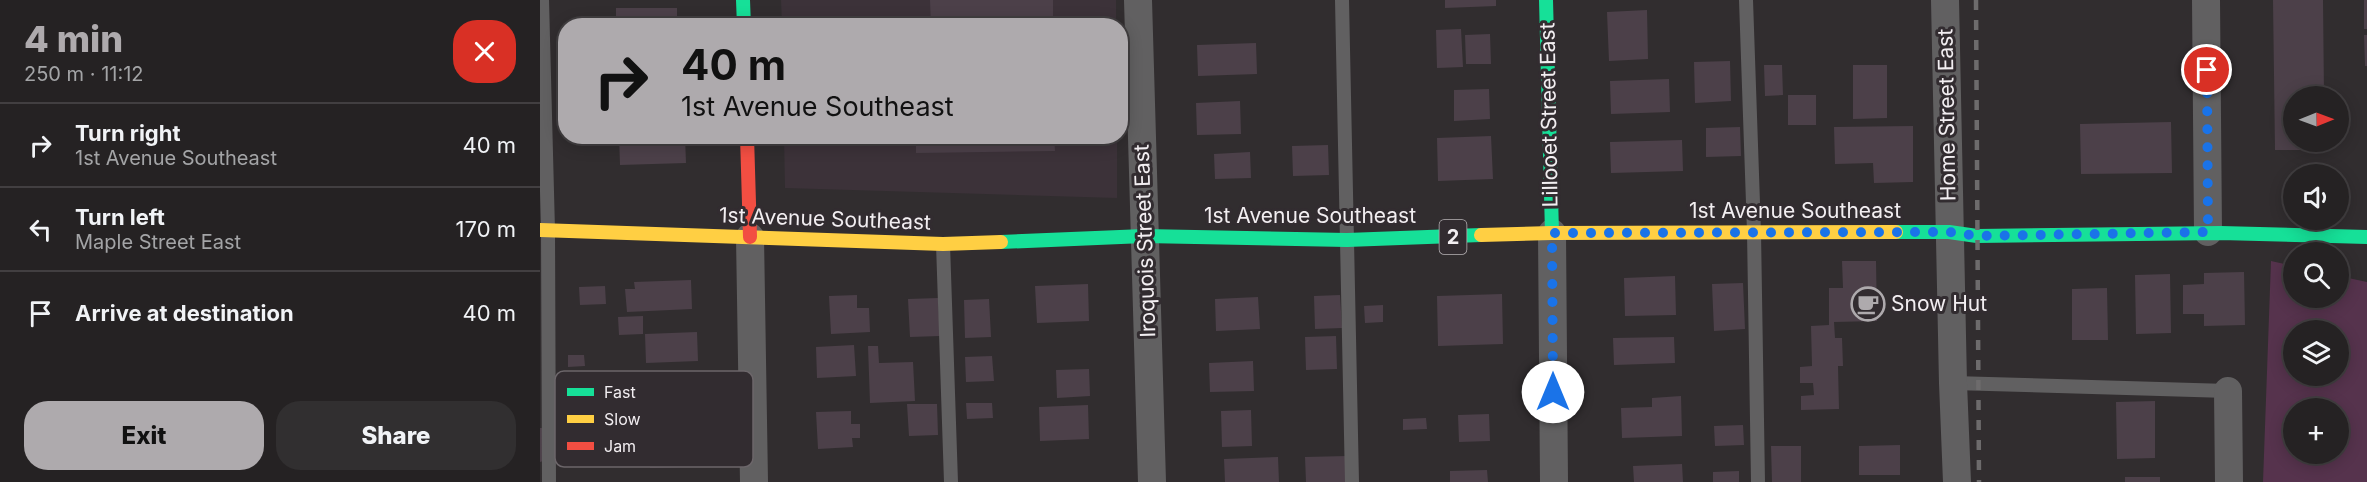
<!DOCTYPE html>
<meta charset="utf-8">
<style>
body{margin:0;font-family:Inter,sans-serif;background:#312f30;color:#f1f3f6;height:100vh;display:flex;flex-direction:column;font-size:22px;white-space:nowrap}
*{box-sizing:border-box;margin:0}
p{font-size:20px;color:#a3a4a6}
.icon{flex:none;width:33px;height:33px;fill:none;stroke:currentColor;stroke-width:2;stroke-linecap:round;stroke-linejoin:round}
.map{position:relative;flex:1;overflow:hidden}
.side{display:flex;flex-direction:column;background:#252223;width:540px}
.side>*{flex:none}
.hud{position:absolute;left:18px;top:18px;width:570px;height:126px;border-radius:24px;box-shadow:0 3px 15px #0003,0 0 0 2px #423f41;background:#aeaaad;color:#111;overflow:hidden}
.needle{width:39px;rotate:89deg}
.tools{position:absolute;left:1743px;top:86px;display:grid;gap:12px}
.tools a{display:grid;place-items:center;width:66px;height:66px;border-radius:50%;background:#252223;box-shadow:0 3px 15px #0003,0 0 0 2px #423f41;font-size:30px}
.pin{position:absolute;display:grid;place-items:center;width:51px;height:51px;color:#fff;margin:-26px;border:3px solid #fff;border-radius:50%;box-shadow:0 2px 6px #0007}
.me{position:absolute;width:66px;margin:-33px;rotate:0deg;stroke-linejoin:round;filter:drop-shadow(0 0 4px #0008)}
.turn{display:flex;align-items:center;gap:21px;height:126px;padding:0 24px;font-size:27px}
.turn .icon{width:78px;height:78px;stroke-width:2.5}
.turn b{display:block;font-size:42px;line-height:51px}
.round{display:grid;place-items:center;flex:none;width:63px;height:63px;border-radius:24px;background:#312f30}
.overview{display:flex;align-items:center;justify-content:space-between;height:102px;padding:0 24px}
h1{font-size:36px;font-weight:800;line-height:45px;color:#aeaaad}
.primary-button{display:flex;gap:12px;margin-top:auto;padding:12px 24px}
.primary-button a{flex:1;height:69px;border-radius:24px;background:#aeaaad;color:#111;font-size:24px;font-weight:800;line-height:69px;text-align:center}
.primary-button a+a{background:#312f30;color:#f1f3f6}
ul{padding:0;list-style:none}
li{display:flex;align-items:center;gap:18px;height:84px;padding:0 24px;border-top:2px solid #423f41}
li div{flex:1}
li b{display:block;font-size:22px}
li em{font-style:normal}
main{display:flex;flex:1;min-height:0}
.map>svg:first-child{display:block}
</style>
<main>
<section class="side">
<div class="overview"><div><h1>4 min</h1><p>250 m · 11:12</p></div><a class="round" style="background:#d93025;color:#fff"><svg class="icon" aria-label="close" viewBox="0 0 24 24"><path d="M6 6l12 12M18 6L6 18"/></svg></a></div>
<ul>
<li><svg class="icon" aria-label="right" viewBox="0 0 24 24"><path d="M7 20v-9h11M14 6l5 5-5 5"/></svg><div><b>Turn right</b><p>1st Avenue Southeast</p></div><em>40 m</em></li>
<li><svg class="icon" aria-label="left" viewBox="0 0 24 24"><path d="M17 20v-9H6M10 6l-5 5 5 5"/></svg><div><b>Turn left</b><p>Maple Street East</p></div><em>170 m</em></li>
<li><svg class="icon" aria-label="arrive" viewBox="0 0 24 24"><path d="M6 21V4h12l-3 4 3 4H6"/></svg><div><b>Arrive at destination</b></div><em>40 m</em></li>
</ul>
<div class="primary-button"><a>Exit</a><a>Share</a></div>
</section>
<div class="map">
<svg width="1827" height="482" viewBox="0 0 1827 482">
<rect width="100%" height="100%" fill="#312d2f"/>
<path fill="#3c3239" d="M241,0H576V25H242Z
M244,137H577V198L245,188Z"/>
<path fill="#56334d" fill-rule="evenodd" d="M1731,261L1753,266L1754,297H1798L1799,276L1827,282V482H1723ZM1754,330H1798V375H1754ZM1754,408H1798V453H1754Z"/>
<path fill="#4c4049" d="M390,0H513V26H391Z
M905,0H956V6L905,8Z
M1733,0H1783L1784,96H1754V141H1785V150H1735Z
M1824,0H1827V29H1824Z
M76,8H137V26H76Z
M1107,10L1108,59L1069,61L1067,12Z
M72,19V26H42V20Z
M921,29L923,67L897,68L896,30Z
M950,34L951,64H926L925,35Z
M1824,35H1827V66H1825Z
M716,43L717,74L658,76L657,45Z
M19,60H26V96H21Z
M1190,61L1191,101L1155,103L1154,62Z
M1224,65H1242L1243,95L1225,96Z
M1313,65H1347V118L1313,119Z
M1129,79L1130,112L1071,114L1070,81Z
M949,89L950,119L914,121V90Z
M1248,95H1276V125H1248Z
M700,101L701,134L657,135L656,103Z
M1631,122L1632,173L1541,174L1540,124Z
M1373,126V182L1334,183L1333,163L1295,164L1294,127Z
M1200,127L1201,156L1166,157V128Z
M79,136H145L146,163L80,165Z
M376,136H514L515,151L376,153Z
M951,136L953,179L898,181L897,138Z
M1142,140L1143,171L1071,173L1070,142Z
M788,145L789,175L753,176L752,146Z
M710,152L711,178L675,179L674,154Z
M1302,261H1336L1337,321L1294,322L1295,338H1302L1303,366H1298L1299,409L1261,410V396L1274,395L1273,383H1260V367L1272,366L1271,326L1289,325V288H1303Z
M1704,272L1705,325L1664,326V314H1643V285L1664,284V273Z
M1630,274L1631,333L1596,334L1595,275Z
M1135,276L1136,315L1085,316L1084,278Z
M151,280L152,309L87,312L85,289H95L94,282Z
M1203,283L1205,329L1174,331L1172,284Z
M548,284L549,321L497,323L495,286Z
M65,286L66,304L40,305L39,287Z
M1567,288L1568,340H1532V289Z
M962,294L963,344L898,346L897,296Z
M317,295V308H329L330,332L291,334L289,296Z
M800,295L802,328L775,329L774,296Z
M718,297L720,329L676,331L675,299Z
M398,298L400,336L370,337L368,299Z
M449,299L451,337L425,338L424,300Z
M843,305V322L825,323L824,306Z
M103,316V334L79,335L78,317Z
M157,332L158,361L106,363L105,334Z
M796,336L797,369L766,370L765,337Z
M1134,337L1135,363L1074,365L1073,338Z
M314,345L316,376L277,378L276,347Z
M328,346H338L339,363L373,362L375,401L330,403Z
M28,355H44L45,366L28,367Z
M452,356L454,381L426,382L425,357Z
M713,361L714,391L670,392L669,363Z
M549,369L550,396L517,398L516,370Z
M1141,396L1142,436L1082,438L1081,408L1112,407V398Z
M1615,401V458L1577,459L1576,402Z
M426,403H452L453,418L427,419Z
M367,404H397L398,435L369,436Z
M548,405L549,439L500,441L499,407Z
M711,410L712,446L682,447L681,411Z
M311,411V424H320V438H312L313,447L278,449L276,412Z
M949,414L950,441L919,442L918,415Z
M886,418L887,429L863,430V419Z
M1203,425L1204,445L1175,446L1174,426Z
M0,428H2L3,461L0,462Z
M141,436L142,467L110,468L109,438Z
M1360,445V475H1319V446Z
M1231,446H1261V482H1232Z
M807,456L808,482H766L765,457Z
M738,457L739,482H685L684,459Z
M1142,464L1143,482H1094L1093,466Z
M947,470L948,482H910V471Z
M1199,471V482H1173V472Z
M1585,477H1620V482H1585Z"/>
<g fill="none" stroke-linecap="round" stroke-linejoin="round">
<path stroke="#616061" stroke-width="14" d="M2,0L8,230L9,482
M802,0L812,482
M1206,0L1214,232L1218,482
M403,244L411,482
M1413,383L1688,391"/>
<path stroke="#616061" stroke-width="28" d="M598,0L612,482
M1405,0L1413,383L1417,482
M1666,0L1668,232
M1012,233L1014,482
M210,237L214,482
M1688,391L1689,482"/>
<path stroke="#16e098" stroke-width="14" d="M203,0L204,26
M1006,0L1012,233
M1356,232H1409L1437,236L1681,233L1827,237
M461,242L604,236L807,240L941,235"/>
<path stroke="#ffcf43" stroke-width="14" d="M0,230L403,244L461,242
M941,235L1012,233L1356,232"/>
<path stroke="#f24e42" stroke-width="14" d="M207,136L210,237"/>
<path stroke="#6d6b6c" stroke-width="4.5" stroke-dasharray="10 10" stroke-linecap="butt" d="M1436,0L1439,482"/>
</g>
<g fill="none" stroke-linecap="round" stroke-linejoin="round">
<path stroke="#1a73e8" stroke-width="10" stroke-dasharray="0 18" d="M1013,392L1012,233L1409,232L1437,236L1668,232L1667,70"/>
</g>
<defs>
<g id="cafe-ring" transform="scale(1.725)"><circle r="9.5" fill="#322c30" stroke="#aeaaad" stroke-width="1.5"/><path d="M-5.5-4.5H6V0H3Q3 3.5 0 3.5H-2.5Q-5.5 3.5-5.5 0ZM3-3.2v2h1.7v-2ZM-6 4.5H4V6H-6Z" fill="#aeaaad"/></g>
</defs>
<g fill-rule="evenodd">
<use href="#cafe-ring" x="1328" y="304"/>
</g>
<g text-anchor="middle" stroke-width="6" stroke-linejoin="round" paint-order="stroke">
<rect fill="#322c30" stroke="#b8b4b7" stroke-width="1.5" x="899.5" y="220" width="27" height="34" rx="4.5"/>
<g font-size="20" font-weight="bold" fill="#f2eef1">
<text x="913" y="244">2</text>
</g>
<g font-size="21" fill="#f2eef1" stroke="#322c30">
<text transform="translate(1009 115) rotate(-91)" y="7">Lillooet Street East</text>
<text transform="translate(1407 115) rotate(-91)" y="7">Home Street East</text>
<text x="1255" y="218">1st Avenue Southeast</text>
<text x="770" y="223">1st Avenue Southeast</text>
<text transform="translate(285 219) rotate(2)" y="7">1st Avenue Southeast</text>
<text transform="translate(605 241) rotate(-92)" y="7">Iroquois Street East</text>
</g>
<g font-size="21" fill="#f2eef1" stroke="#322c30" text-anchor="start">
<text x="1351" y="311">Snow Hut</text>
</g>
</g>
<rect x="15" y="371" width="198" height="96" rx="9" fill="#322c30" stroke="#6c666a" stroke-width="1.5"/>
<rect x="27" y="388" width="27" height="8" fill="#16e098"/>
<rect x="27" y="415" width="27" height="8" fill="#ffcf43"/>
<rect x="27" y="442" width="27" height="8" fill="#f24e42"/>
<g font-size="16" fill="#f2eef1">
<text x="64" y="398">Fast</text>
<text x="64" y="425">Slow</text>
<text x="64" y="452">Jam</text>
</g>
</svg>
<div class="tools">
<a><svg class="needle" viewBox="-14 -14 28 28"><path d="M0-13l5 13h-10z" fill="#e53935"/><path d="M0 13l5-13h-10z" fill="#a3a4a6"/></svg></a>
<a><svg class="icon" aria-label="sound" viewBox="0 0 24 24"><path d="M4 9h4l5-4v14l-5-4H4zM17 9q2 3 0 6"/></svg></a>
<a><svg class="icon" aria-label="search" viewBox="0 0 24 24"><circle cx="10" cy="10" r="6"/><path d="M15 15l6 6"/></svg></a>
<a><svg class="icon" aria-label="layers" viewBox="0 0 24 24"><path d="M12 4l9 5-9 5-9-5zM3 14l9 5 9-5"/></svg></a>
<a>+</a>
</div>
<div class="pin" style="left:1667px;top:70px;background:#d93025"><svg class="icon" aria-label="arrive" viewBox="0 0 24 24"><path d="M6 21V4h12l-3 4 3 4H6"/></svg></div>
<svg class="me" style="left:1013px;top:392px" viewBox="-20 -20 40 40"><circle r="19" fill="#fff"/><path d="M0-13L10 11 0 6-10 11z" fill="#1a73e8"/></svg>
<div class="hud">
<div class="turn"><svg class="icon" aria-label="right" viewBox="0 0 24 24"><path d="M7 20v-9h11M14 6l5 5-5 5"/></svg><div><b>40 m</b>1st Avenue Southeast</div></div>
</div>
</div>
</main>
